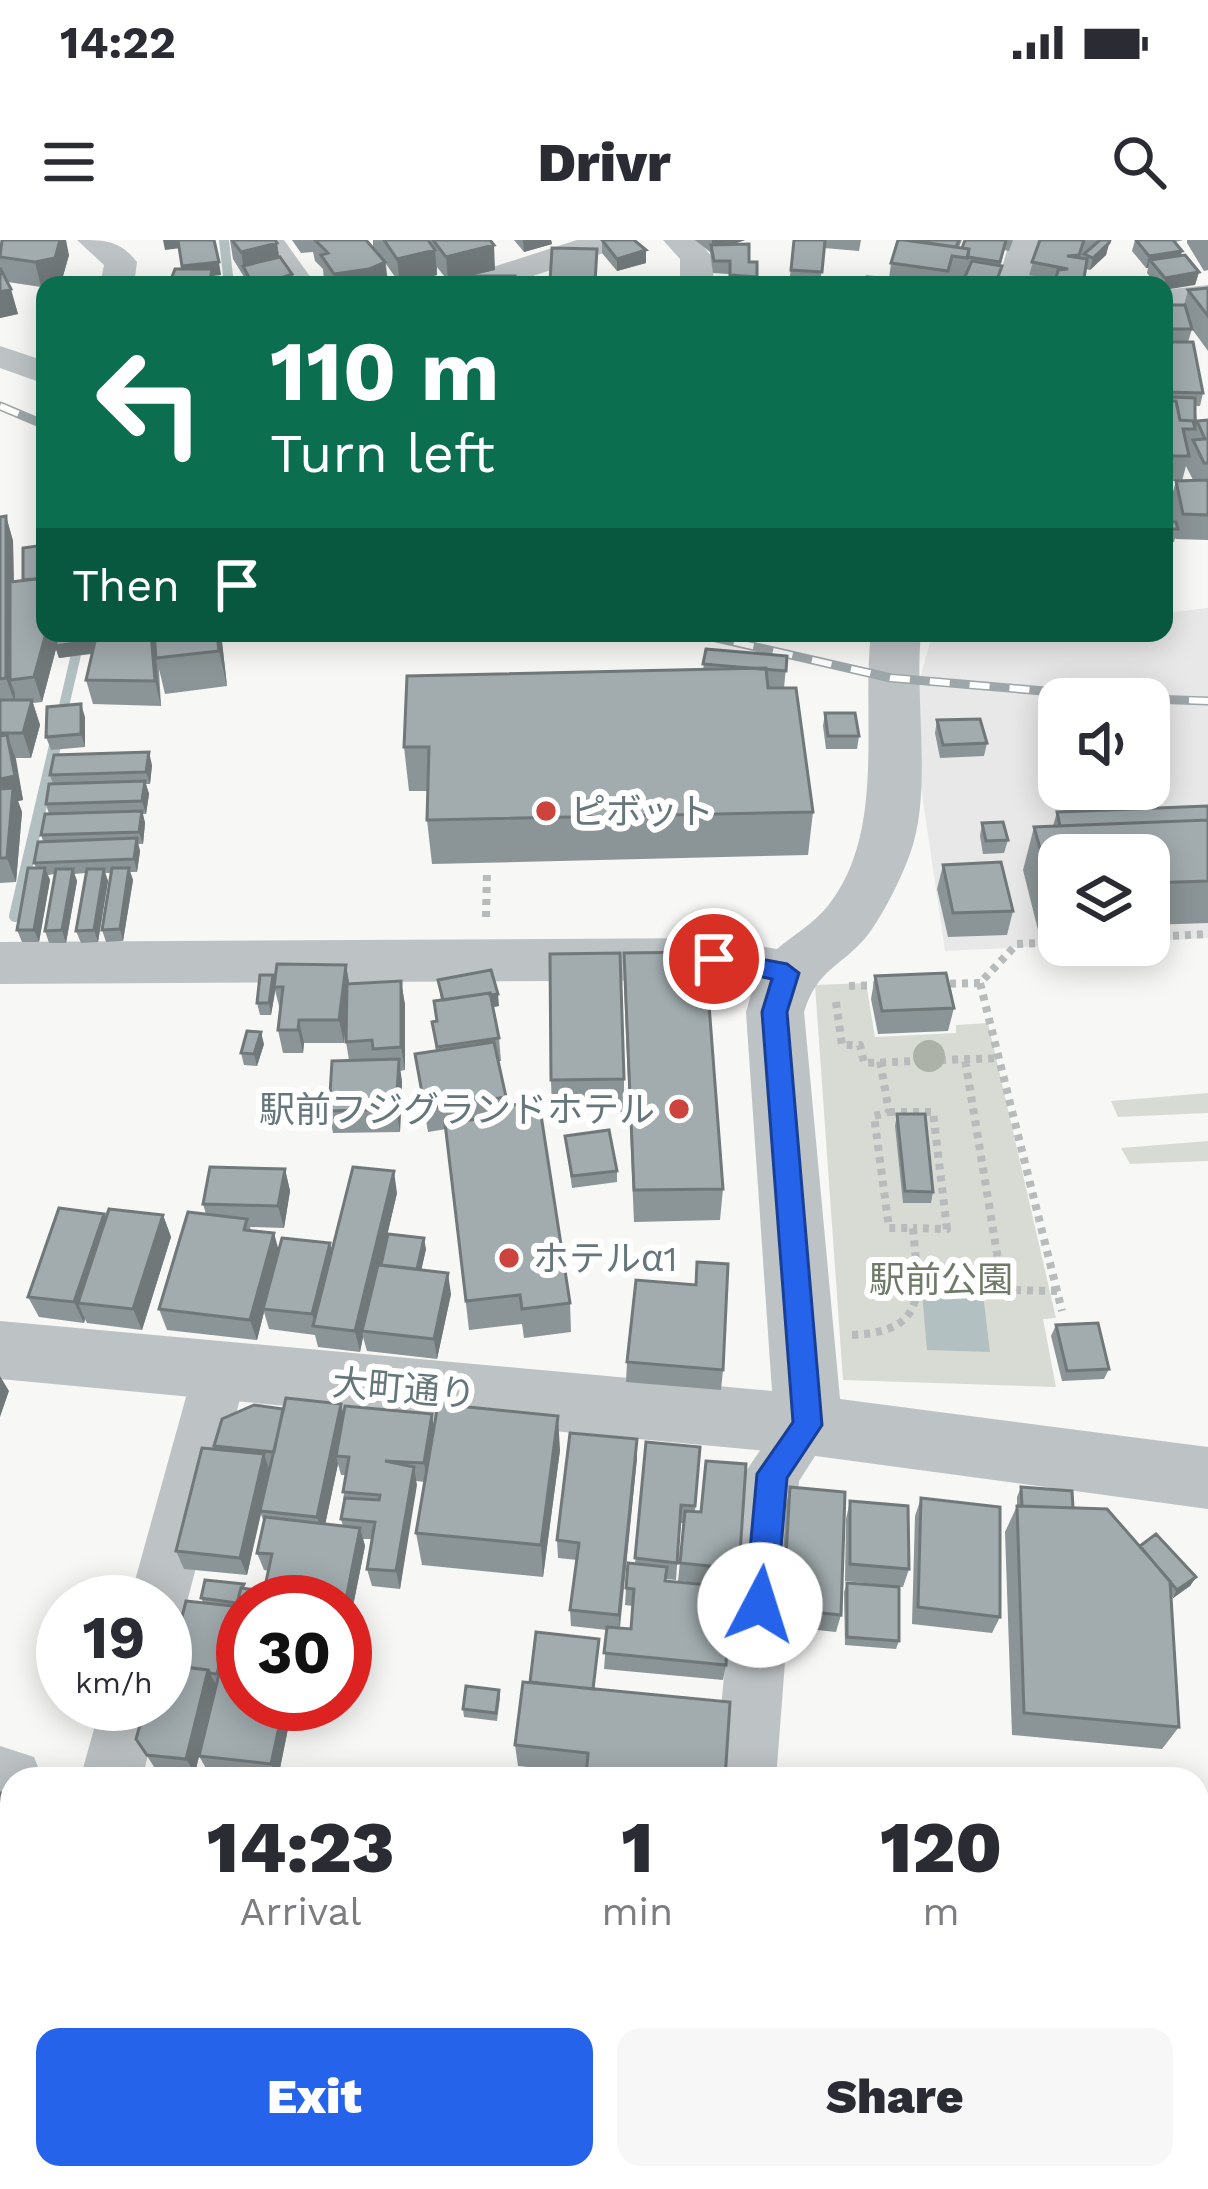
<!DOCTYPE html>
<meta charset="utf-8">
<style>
body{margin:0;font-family:"Work Sans","Noto Sans JP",sans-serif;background:#f7f7f7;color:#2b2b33;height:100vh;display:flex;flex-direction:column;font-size:45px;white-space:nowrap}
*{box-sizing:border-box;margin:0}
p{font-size:39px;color:#7c7c81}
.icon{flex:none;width:66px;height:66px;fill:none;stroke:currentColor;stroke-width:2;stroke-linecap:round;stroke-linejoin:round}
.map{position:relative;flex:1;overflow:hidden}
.side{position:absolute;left:0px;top:1527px;width:1209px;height:423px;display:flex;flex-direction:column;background:#fff;border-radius:36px 36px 0 0;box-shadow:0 6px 30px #0003}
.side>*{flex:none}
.banner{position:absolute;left:36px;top:36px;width:1137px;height:366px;border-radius:24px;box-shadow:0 6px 30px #0003;background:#0b6e4f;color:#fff;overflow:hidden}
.buttons{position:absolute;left:1038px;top:438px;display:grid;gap:24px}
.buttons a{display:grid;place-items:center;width:132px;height:132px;border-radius:24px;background:#fff;box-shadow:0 6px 30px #0003;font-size:60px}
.speed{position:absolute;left:36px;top:1335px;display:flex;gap:24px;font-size:60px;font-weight:700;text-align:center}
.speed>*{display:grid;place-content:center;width:156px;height:156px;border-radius:50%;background:#fff;box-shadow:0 6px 30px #0003;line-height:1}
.speed small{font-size:30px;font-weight:400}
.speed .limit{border:18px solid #d22;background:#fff;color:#111}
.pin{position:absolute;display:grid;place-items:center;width:102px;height:102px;color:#fff;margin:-51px;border:6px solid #fff;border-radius:50%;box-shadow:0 3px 12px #0007}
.me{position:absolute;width:132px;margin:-66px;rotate:5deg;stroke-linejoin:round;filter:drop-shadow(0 0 9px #0008)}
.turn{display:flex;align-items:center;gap:42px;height:252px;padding:0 36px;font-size:54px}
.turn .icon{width:156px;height:156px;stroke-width:2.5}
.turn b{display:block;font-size:84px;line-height:102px}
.then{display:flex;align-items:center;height:114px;padding:0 36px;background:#0003;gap:24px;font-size:45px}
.eta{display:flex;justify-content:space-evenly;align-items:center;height:204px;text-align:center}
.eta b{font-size:72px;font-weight:800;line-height:84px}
.cta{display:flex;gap:24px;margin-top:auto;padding:24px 36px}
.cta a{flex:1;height:138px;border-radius:24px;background:#2563eb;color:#fff;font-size:48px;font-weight:800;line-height:138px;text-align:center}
.cta a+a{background:#f7f7f7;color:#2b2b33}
.status{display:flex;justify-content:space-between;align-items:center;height:84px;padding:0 60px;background:#fff;direction:ltr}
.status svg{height:33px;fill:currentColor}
header{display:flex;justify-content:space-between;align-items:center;height:156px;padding:0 36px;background:#fff;font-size:54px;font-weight:800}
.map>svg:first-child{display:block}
</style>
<div class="status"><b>14:22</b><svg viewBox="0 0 49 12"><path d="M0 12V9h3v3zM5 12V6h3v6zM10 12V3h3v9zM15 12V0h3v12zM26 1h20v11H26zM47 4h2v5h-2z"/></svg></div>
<header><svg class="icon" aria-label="menu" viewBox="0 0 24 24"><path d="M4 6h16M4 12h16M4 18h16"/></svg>Drivr<svg class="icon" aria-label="search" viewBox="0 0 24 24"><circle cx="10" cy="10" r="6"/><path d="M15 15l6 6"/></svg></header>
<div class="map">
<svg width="1208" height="1949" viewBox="0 0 1208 1949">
<rect width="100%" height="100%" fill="#f7f7f5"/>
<path fill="#e8e8e8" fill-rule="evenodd" d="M1208,368V698L1149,701V615H1059V705H1069L945,711L910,472L933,393H1164V373ZM1059,459H1149V549H1059Z"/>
<path fill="#d8dbd4" d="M866,743L875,797L956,793V785L988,783L1056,1078L1043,1079L1056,1147L843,1140L815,745Z
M1208,853V873L1118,877L1111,861Z
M1208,901V921L1130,924L1121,908Z"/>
<path fill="#b3c0c2" d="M922,1053L983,1054L990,1112L927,1110Z"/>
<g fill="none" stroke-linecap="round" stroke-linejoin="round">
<path stroke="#b3c0c2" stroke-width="10" d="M224,0L229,45
M57,496L81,393"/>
<path stroke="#b3c0c2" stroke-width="12" d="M15,676L58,493"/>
<g stroke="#afb4b6" stroke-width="6">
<path id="trunk" d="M0,1877L12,1878V1938H50L46,1949H0Z
M101,1938H284L289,1949H106Z"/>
</g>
<path stroke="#b7bbbc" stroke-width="8" stroke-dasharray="6 6" stroke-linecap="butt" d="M486,677L487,631
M1149,697L1208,694
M1059,702L1017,704L980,743L1062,1071
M938,744L980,743
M849,746L882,745
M836,762L842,805H860L864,823L1000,818
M889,872H933L947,989L913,988
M917,1048L1003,1050L965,819
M1003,1050L1058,1051
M852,1095C931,1091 918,1051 913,988H889L874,876L889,872L880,821"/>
<path fill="#bdc2c4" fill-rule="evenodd" d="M77,0C104,0 120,0 137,22L134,45H100L104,25Z
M252,0H284L316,45H282Z
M577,0H626L622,7L505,45H454L459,38Z
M663,0H698L712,17L714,45H680V19Z
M1010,0H1042L1031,45H997Z
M0,106L45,121V144L0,128Z
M220,1108L239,1115L247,1132L187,1362L179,1382L165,1387V1362H129L193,1132L201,1115Z
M808,1160L827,1168L835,1185L799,1241L776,1539H714L744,1234L789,1168Z
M101,1464H161L142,1539H80Z
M0,1506L34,1517L43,1539H12V1570L0,1568Z"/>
<path fill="#bdc2c4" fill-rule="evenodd" d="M1208,45V69L1164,76V50Z
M871,393H921C914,461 933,551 910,614C901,639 883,675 867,696C841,727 817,729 804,772L840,1159L1208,1207V1269L808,1215L0,1139V1081L772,1151L746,772L753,748L714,740L0,744V702L714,698L777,709C792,696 814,683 827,667C887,593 861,480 871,393Z"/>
<use href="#trunk" fill="#fff" fill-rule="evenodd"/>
<g stroke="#9da6a8" stroke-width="9">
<path id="rail" d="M0,166L45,185
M695,393L891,438L1138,459
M1149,459L1208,461"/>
</g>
<use href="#rail" stroke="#fff" stroke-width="6" stroke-dasharray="20" stroke-linecap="butt"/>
</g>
<circle fill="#acb2a7" cx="929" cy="816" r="16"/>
<path fill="#8b9496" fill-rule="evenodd" d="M230,0H275L279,17L297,45H249L233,19Z
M292,0H366L373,7V0H490L495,30L448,41L437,27V35L400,44L386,24L388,45H328L324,40L323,29L315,21L313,12L301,13Z
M514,0H551L552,4L524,12Z
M602,0L646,23L617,31L602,13Z
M695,0H745L734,4L749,22H757V45L729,39V34L713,33L710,12Z
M794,0H861L859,11L824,8L820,45H789Z
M916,0H962L959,7L962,8L965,0H1013L1009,11L1004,10L1000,26V39L998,45H962V43L948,41L947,45H866L889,39L891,23Z
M1040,0H1110L1106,15L1090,30L1086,29L1083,45H1054L1055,40L1029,35Z
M1135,0H1183L1175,2L1181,16L1199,32L1195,45H1157L1147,33L1148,28H1146L1132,11Z
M1187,0H1208V30L1204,31L1187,3Z
M0,4L69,15L61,43L41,47L8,42L18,74L0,78Z
M552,8H597V45H550Z
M1208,48V111L1192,89L1188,102L1203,153L1200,166H1195L1197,181L1208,180V300L1176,299L1175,298L1174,302H1164V282H1172L1169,266L1176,241H1164V65H1184L1188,50ZM1186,226L1193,240L1182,241Z
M6,276L13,301L14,341L45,393H221L227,446L165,454L159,429L161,466L93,464L86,440L92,414L59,418L56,409L42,462L33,463L40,485L31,518H15L23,560L18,561L22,572L16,642L0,643V277Z
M706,409L787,416L784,448L813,572L808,615L432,624L427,580L428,551H409L404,507L703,430Z
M825,473L859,496L857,509H826L823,486Z
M85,477V507L51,510L46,497Z
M937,480L987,503L984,516L940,518L935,493Z
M152,525L150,544H146L149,554L146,574H143L145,583L143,604H138L140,611L137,632H130L133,640L123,701L106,702L102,690L111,633H105L108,641L98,702L81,703L76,691L86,633L74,634L77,641L66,703H49L45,691L55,634L48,635L50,640L39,702H22L17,690L36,628L34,623L43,601L41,595L49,574L46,564L53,544L50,535Z
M1208,566V683L1149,685V615H1059V689L1038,690L1023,630L1034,587L1053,586L1057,572Z
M982,583L1008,600L1004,613L983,614L980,596Z
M943,625L1013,671L1007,695L948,697L937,649Z
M624,713L723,949L720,980L634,982L624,747Z
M346,725L349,744L401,741L405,765V830L400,831L402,842L400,892L333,893L329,871L349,820L346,802V778L344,803H304L303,813H283L278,790L280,770L275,750L271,775H260L257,763L275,743Z
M875,736L954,768L948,791L878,794L871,759Z
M438,740L499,766L493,767L499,798L501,821H498L506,866L570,1063L571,1092L524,1098L522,1084L469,1090L446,889L428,892L415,814L436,811L432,782L436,781L434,761L441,760Z
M264,804L257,826L244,825L241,813Z
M624,839V872L552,873L551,840Z
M897,874L933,952L931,963H903L895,886Z
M565,896L617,931V942L572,948Z
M285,929L290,951L284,988L250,987L251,991L279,1011L330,1003L332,1010L397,953L380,1025L426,1009L421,1030L451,1054L437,1119L367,1111L363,1097L360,1112L318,1107L315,1095L269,1089L264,1072L257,1100L167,1090L159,1069L206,974L203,964Z
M163,975L171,997L142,1090L87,1083L85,1079L84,1083L39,1077L28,1057L106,979Z
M697,1022L723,1130L721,1150L626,1142L627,1122L695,1045Z
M1056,1085L1109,1129L1104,1139L1062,1141L1051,1096Z
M283,1169L344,1174H432L434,1188L560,1210L543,1337L422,1325L416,1293L425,1242L416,1241L400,1349L372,1346L367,1329L372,1299H363L365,1306L347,1396H345V1362H243V1464H293L278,1538L207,1530L199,1516L195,1533L156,1530L136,1499L170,1425L203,1362L201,1358L245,1348L264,1351L269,1331L264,1330L257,1313L264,1283L261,1274L247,1335L184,1329L176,1311L215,1209L214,1206ZM338,1224L341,1235H346L341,1279L343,1286L325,1284Z
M646,1202L700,1207L695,1271L739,1329L736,1347L678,1341L684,1283H680L676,1340L666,1339V1341L726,1425L723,1440L604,1429L607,1390L571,1386L570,1370L577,1320L558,1318L557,1300L637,1218L620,1388L631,1389L633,1366L625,1365L626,1348L635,1324Z
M790,1247L841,1375L836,1392L779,1386L786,1265Z
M1021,1247L1073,1268L1196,1337L1190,1346L1171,1358L1179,1487L1162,1509L1012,1495L1005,1292L1017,1266V1257Z
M921,1258L1000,1377L992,1393L912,1384L915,1276Z
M850,1261L909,1329L903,1347L845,1341L846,1279Z
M847,1343L899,1401L896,1409L845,1405L844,1352Z
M599,1399L594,1449L725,1539H586V1533L518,1526L515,1505L530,1442Z
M499,1450L500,1458L497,1481L464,1477L463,1469Z
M0,1553L12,1554V1606L4,1605L12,1613V1618L0,1660Z"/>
<path fill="#71787a" d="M60,0H66L69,15L61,43L41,47L35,22Z
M163,0H212L213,4L165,10Z
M523,0H551L552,4L524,12Z
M712,0H745L712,12Z
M277,3L281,28L243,26L245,37L241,12Z
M1109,3L1106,15L1090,30L1093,18Z
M494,5L495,30L448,41L446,17Z
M435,10L437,35L400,44L397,19Z
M646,10V23L617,31V19Z
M1182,11L1179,24L1150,20L1148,28H1146L1149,16Z
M219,22L221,35L213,36V45L185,39L182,26Z
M385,22L388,45H335L334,34Z
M1199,32L1195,45L1164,50L1165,38Z
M11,49L18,74L0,78V52Z
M6,276L13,301L15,440H10L15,453V463L6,438Z
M46,393H61L98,399L101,412L59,418L56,409L42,462L34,437Z
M151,393H156V418L161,466L155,441Z
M217,393H221L227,446L219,411Z
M32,460L40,485L31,518L23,493Z
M81,464L85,477V507L81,494Z
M7,495L16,519L23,560L18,561L22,572L16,642L7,618L0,565V539Z
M149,512L152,525L150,544L146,532Z
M145,541L149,554L146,574L142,561Z
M142,571L145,583L143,604L139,592Z
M137,598L140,611L137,632L134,619Z
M45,628L50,640L39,702L34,690Z
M129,628L133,640L123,701L120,689Z
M73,629L77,641L66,703L62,690Z
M104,629L108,641L98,702L94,690Z
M346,725L350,748L344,803L339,780Z
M273,735L276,747L271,775L269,763Z
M401,741L405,765V830L401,807Z
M498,754L499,766L446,776L444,764Z
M299,780L304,803L303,813L298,790Z
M261,792L264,804L257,826L254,814Z
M399,819L402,842L400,892L396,869Z
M285,929L290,951L284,988L278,966Z
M394,931L397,953L365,1091H362L363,1097L360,1112L355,1091Z
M104,974L113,995L78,1063L85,1079L84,1083L74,1062Z
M163,975L171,997L142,1090L133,1069Z
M274,993L280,1015L263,1069L264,1072L257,1100L250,1080Z
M424,998L426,1009L418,1045L416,1035Z
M330,1003L335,1024L316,1087L312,1074Z
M448,1033L451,1054L437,1119L434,1099Z
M0,1136L9,1151L0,1177Z
M341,1164L346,1184L336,1216L338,1224L323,1295L317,1277Z
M432,1174L435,1193L427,1242L424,1223Z
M558,1176L560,1210L543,1337L541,1305Z
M637,1199V1218L619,1391V1375Z
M264,1214L270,1233L247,1335L240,1318Z
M414,1227L417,1245L400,1349L396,1331Z
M360,1288L365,1306L347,1396L345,1390V1364Z
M1196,1337L1190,1346L1172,1359L1177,1350Z
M208,1430L216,1445L195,1533L186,1519Z
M284,1464H293L278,1538L271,1524Z
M0,1601L12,1613L0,1660Z"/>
<path fill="#a2acaf" stroke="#71787a" stroke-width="3" d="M2,0H60L55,18L35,22L0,17Z
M178,0H214L219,22L182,26Z
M232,0H275L277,3L241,12Z
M315,0H366L385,22L369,29L334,34L321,15L328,13Z
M384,0H428L435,10L397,19Z
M433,0H490L494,5L446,17Z
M602,0H634L646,10L617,19Z
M794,0H825L822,32L791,30Z
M898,0H904L969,9L967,18L952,16L948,31L891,23Z
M916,0H959L956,7L915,1Z
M965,0H1006L1000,22L968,17L969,9L962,8Z
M1040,0H1084L1079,15L1067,16L1087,19L1083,45H1070L1056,39L1058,30L1068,29L1032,22Z
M1100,0H1110L1109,3L1093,18L1084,14Z
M1136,0H1173L1182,11L1149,16Z
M749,4V22H757V37L730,35V21H714L711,5Z
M552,8L597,9L595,42H550Z
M1185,15L1199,32L1165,38L1150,20Z
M280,17L292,34L268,43L292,37L297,45H253L243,26Z
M972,21L1002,26L995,45L963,41Z
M0,28L11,49L0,52Z
M175,29H212L209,45H169Z
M466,36H515V45H465Z
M867,37L929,41V45H866Z
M718,39L757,40V45H717Z
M1208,48V76L1188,50Z
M1164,65H1185L1192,89H1164Z
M1164,102H1193L1203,153L1164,152Z
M1171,157L1195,158V187L1193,181L1180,180L1176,161H1172Z
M1164,161H1176L1180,180L1193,181L1195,189H1183L1189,216H1164Z
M1208,180V223H1204L1193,200L1205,199L1197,181Z
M1208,240V275L1183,274L1176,241Z
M6,276V438L0,439V277Z
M1164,282H1176L1178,289H1164Z
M45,305V338L23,340V308Z
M45,338L46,393L34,437L10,440V342Z
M59,393H97L96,400L55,406Z
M97,393H151L155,441L86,440Z
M154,393H217L219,411L156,418Z
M706,409L787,416L786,431L703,424Z
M766,428L768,448H796L813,572L427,580L429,507H404L407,436Z
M0,460H32L23,493H0Z
M81,464V494L46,497L47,467Z
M825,473H855L859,496H828Z
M980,479L987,503L943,505L937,480Z
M7,495L15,536L0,539V496Z
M149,512L146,532L50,535L54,515Z
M145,541L142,561L46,564L49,544Z
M13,548L7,618H0V549Z
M1208,566V580L1060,586L1057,572Z
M142,571L139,592L41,595L45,574Z
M1208,580V641L1149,643V615H1059V647H1051L1034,587Z
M1003,582L1008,600L986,601L982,583Z
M137,598L134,619L34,623L38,602Z
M1001,622L1013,671L953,673L943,625Z
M28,628H45L34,690H17Z
M112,628H129L120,689L102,690Z
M56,629H73L62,690L45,691Z
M87,629H104L94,690L76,691Z
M705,712L723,949L634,950L624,713Z
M620,713L624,839L551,840L550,714Z
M277,724L346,725L339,780H299L298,790H278L283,747H274Z
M491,730L498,754L490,755V753L443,760L438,740Z
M946,733L954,768L882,771L875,736Z
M260,735H273L269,763H257Z
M401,741V807L373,809L372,800L346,802L347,744Z
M490,753L499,798L437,807L432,782L437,781L434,761Z
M247,791L261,792L254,814L241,813Z
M494,802L506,857L425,869L415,814Z
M399,819L396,869L329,871L332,821Z
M539,862L570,1063L522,1069L520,1055L466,1061L445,883L496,877L495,867Z
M897,874H925L933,952L905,951Z
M609,890L617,931L572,936L565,896Z
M210,927L285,929L278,966L203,964Z
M353,927L394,931L355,1091L313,1086Z
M59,968L104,974L74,1062L28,1057Z
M109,969L163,975L133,1069L78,1063Z
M188,972L247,979L244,990L274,993L250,1080L159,1069Z
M388,994L424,998L417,1029L381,1025Z
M282,998L330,1003L312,1074L263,1069Z
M697,1022L728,1024L723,1130L627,1122L636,1040L696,1045Z
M378,1025L448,1033L434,1099L362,1091Z
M1098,1083L1109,1129L1067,1131L1056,1085Z
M286,1158L341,1164L317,1277L260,1271Z
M438,1164L558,1176L541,1305L416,1293Z
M254,1165L283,1169L274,1212L214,1206L222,1179Z
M345,1166L432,1174L424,1223L385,1221L414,1227L396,1331L367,1329L375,1282L341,1279L345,1258L379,1260L380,1255L343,1252L349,1217L336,1216Z
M570,1193L637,1199L619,1375L570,1370L579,1303L557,1300Z
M646,1202L700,1207L695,1266L681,1265L677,1323L635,1318Z
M202,1208L264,1214L240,1318L176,1311Z
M706,1221L746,1224L739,1329L680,1323L685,1271L701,1272Z
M790,1247L845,1252L841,1375L783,1369Z
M1021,1247L1072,1251L1073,1268L1022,1266Z
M921,1258L1000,1267V1377L918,1367Z
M850,1261L908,1266L909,1329L850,1324Z
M1017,1266L1107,1269L1170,1341L1179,1487L1024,1473Z
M265,1277L360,1288L345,1364V1362H243V1382L233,1381L241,1348L264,1351L272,1314L257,1313Z
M1156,1294L1196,1337L1177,1350L1140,1306Z
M628,1323L667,1327L665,1341L730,1347L726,1425L604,1413L607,1387L631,1389L634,1349L626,1348Z
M205,1340L244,1344L242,1348H241L237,1363L201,1358Z
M847,1343L899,1347V1401L847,1397Z
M186,1361L233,1366L217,1434L210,1433L208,1430L170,1425Z
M230,1389L243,1390V1464H284L271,1524L199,1516Z
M536,1392L599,1399L593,1449L530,1442Z
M165,1425L208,1430L186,1519L147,1515L136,1499L146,1464H165Z
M523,1442L730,1462L725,1539L586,1538L588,1513L515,1505Z
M466,1446L499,1450L496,1473L463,1469Z
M0,1553L12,1554L11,1600L0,1599Z"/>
<path fill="#2563eb" stroke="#184099" stroke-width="3" d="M714,710L787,724L799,733L787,772L822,1185L787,1238L776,1365L771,1375L760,1380L749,1375L745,1365L757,1234L793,1182L762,772L772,739L705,725L702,719Z"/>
<g fill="#cd443f" stroke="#fff" stroke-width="4.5">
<circle cx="546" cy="571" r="12"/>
<circle cx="679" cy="869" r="12"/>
<circle cx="509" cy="1018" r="12"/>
</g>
<g text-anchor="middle" stroke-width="12" stroke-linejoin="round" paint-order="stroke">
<g font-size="36" fill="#66777c" stroke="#fff" text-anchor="start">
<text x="570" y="584">ピボット</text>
<text x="655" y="882" text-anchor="end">駅前フジグランドホテル</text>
<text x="533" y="1031">ホテルα1</text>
</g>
<g font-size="36" fill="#6f7a68" stroke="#fff">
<text x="941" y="1052">駅前公園</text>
</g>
<g font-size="36" fill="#66777c" stroke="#fff">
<text transform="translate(404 1148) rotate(5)" y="13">大町通り</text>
</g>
</g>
</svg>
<div class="buttons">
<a><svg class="icon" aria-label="sound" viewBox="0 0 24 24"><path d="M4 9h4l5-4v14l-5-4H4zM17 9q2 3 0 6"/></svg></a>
<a><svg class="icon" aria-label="layers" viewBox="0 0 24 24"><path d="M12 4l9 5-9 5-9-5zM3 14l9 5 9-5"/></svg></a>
</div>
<div class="speed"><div>19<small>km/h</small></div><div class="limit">30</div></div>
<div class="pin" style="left:714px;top:719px;background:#d93025"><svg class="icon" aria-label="arrive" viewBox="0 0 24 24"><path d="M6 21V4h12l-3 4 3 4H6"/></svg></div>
<svg class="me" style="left:760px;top:1365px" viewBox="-20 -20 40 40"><circle r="19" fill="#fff"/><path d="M0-13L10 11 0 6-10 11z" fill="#2563eb"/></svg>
<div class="banner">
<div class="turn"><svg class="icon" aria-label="left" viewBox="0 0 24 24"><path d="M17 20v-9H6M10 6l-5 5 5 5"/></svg><div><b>110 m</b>Turn left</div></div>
<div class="then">Then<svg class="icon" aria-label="arrive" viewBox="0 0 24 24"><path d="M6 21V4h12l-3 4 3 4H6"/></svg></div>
</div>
<section class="side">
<div class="eta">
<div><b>14:23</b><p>Arrival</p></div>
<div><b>1</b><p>min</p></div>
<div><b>120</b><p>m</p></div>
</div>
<div class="cta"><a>Exit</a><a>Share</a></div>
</section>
</div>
